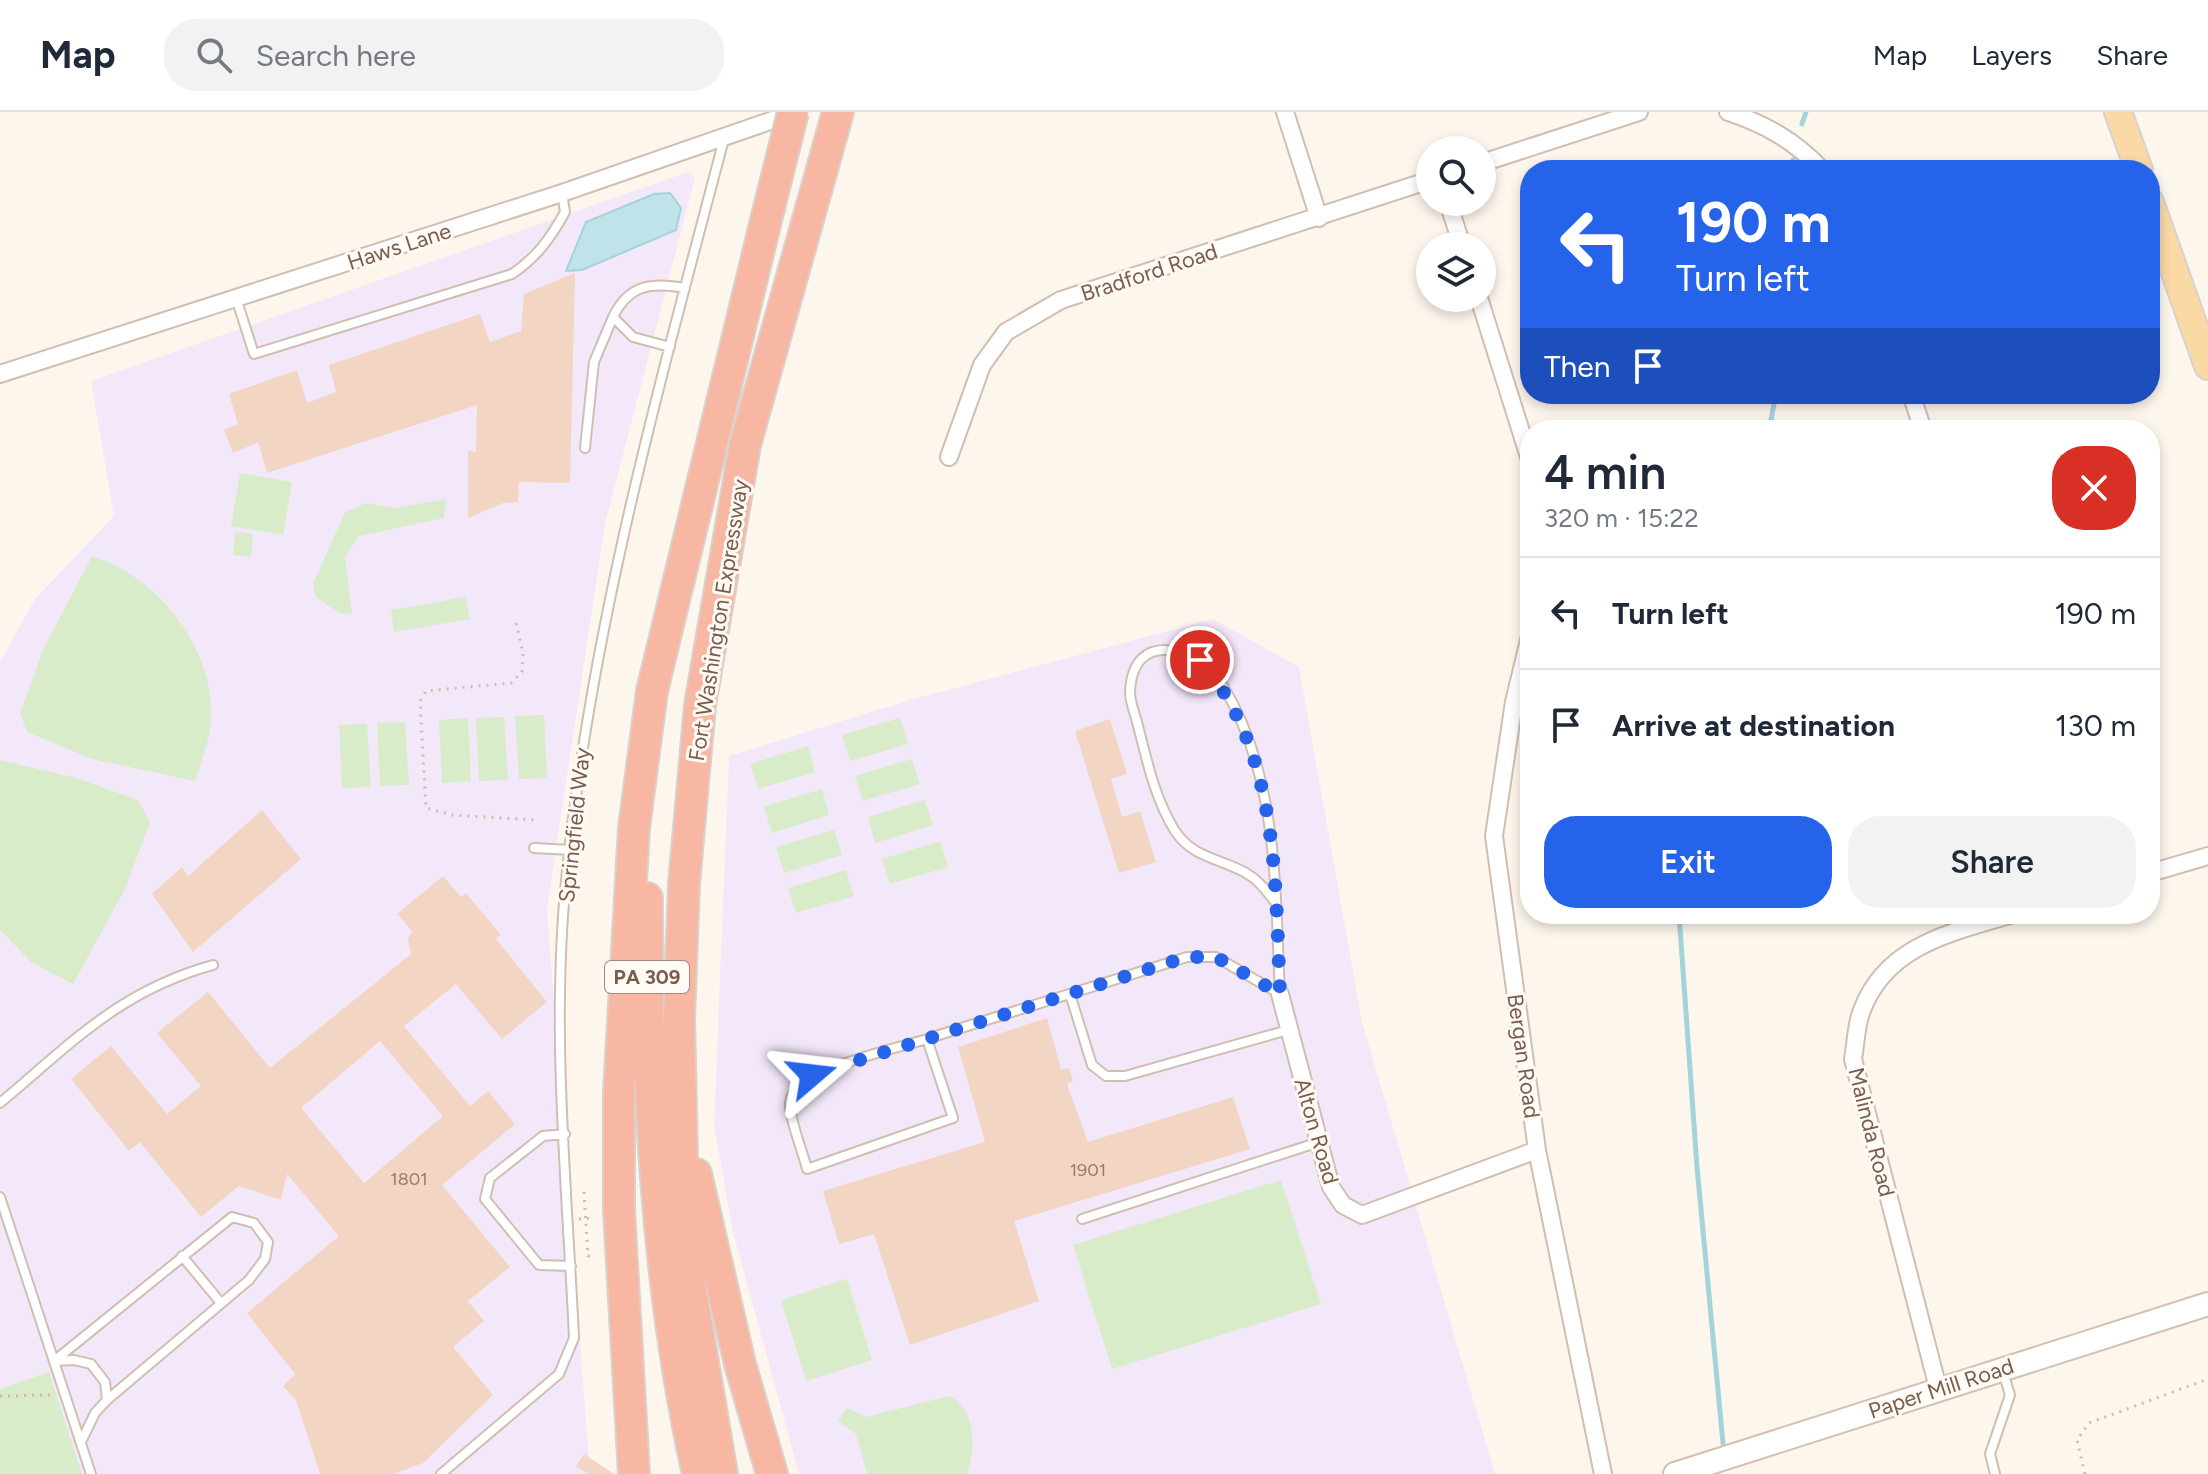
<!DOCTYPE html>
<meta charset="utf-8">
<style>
body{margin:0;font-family:Figtree,sans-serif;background:#f2f2f3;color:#1f2937;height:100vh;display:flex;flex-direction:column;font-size:30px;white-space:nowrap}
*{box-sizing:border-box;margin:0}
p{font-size:26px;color:#747a83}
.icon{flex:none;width:44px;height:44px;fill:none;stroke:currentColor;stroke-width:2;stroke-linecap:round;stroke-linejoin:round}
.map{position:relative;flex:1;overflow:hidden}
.panel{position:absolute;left:1520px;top:308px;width:640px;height:504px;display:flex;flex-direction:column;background:#fff;border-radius:32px;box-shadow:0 4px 12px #0003}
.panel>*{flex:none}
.guide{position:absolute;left:1520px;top:48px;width:640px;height:244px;border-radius:32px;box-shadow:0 4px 12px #0003;background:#2563eb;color:#fff;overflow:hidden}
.buttons{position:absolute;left:1416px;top:24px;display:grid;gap:16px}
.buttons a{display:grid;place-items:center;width:80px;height:80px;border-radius:50%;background:#fff;box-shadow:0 4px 12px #0003;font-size:40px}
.pin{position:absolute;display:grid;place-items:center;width:68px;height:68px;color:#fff;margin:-34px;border:4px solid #fff;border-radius:50%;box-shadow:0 2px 8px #0007}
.me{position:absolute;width:88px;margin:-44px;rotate:73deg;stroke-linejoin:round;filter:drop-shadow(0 0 6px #0008)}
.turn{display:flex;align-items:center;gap:28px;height:168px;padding:0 24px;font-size:36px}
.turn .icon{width:104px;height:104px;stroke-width:2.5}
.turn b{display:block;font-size:56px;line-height:68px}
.then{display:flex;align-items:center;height:76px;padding:0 24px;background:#0003;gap:16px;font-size:30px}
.round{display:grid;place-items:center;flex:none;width:84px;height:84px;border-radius:32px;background:#f2f2f3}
.summary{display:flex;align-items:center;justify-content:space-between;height:136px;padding:0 24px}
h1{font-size:48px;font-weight:600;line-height:60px}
.primary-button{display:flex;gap:16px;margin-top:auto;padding:16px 24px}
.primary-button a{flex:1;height:92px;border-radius:32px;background:#2563eb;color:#fff;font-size:32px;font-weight:600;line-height:92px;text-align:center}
.primary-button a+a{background:#f2f2f3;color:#1f2937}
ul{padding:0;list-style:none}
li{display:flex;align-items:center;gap:24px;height:112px;padding:0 24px;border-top:2px solid #e0e1e3}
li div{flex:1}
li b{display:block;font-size:30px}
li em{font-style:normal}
header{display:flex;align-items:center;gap:48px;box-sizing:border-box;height:112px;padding:0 40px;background:#fff;border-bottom:2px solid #e0e1e3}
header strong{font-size:38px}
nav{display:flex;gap:44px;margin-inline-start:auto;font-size:28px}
.search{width:560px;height:72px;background:#f2f2f3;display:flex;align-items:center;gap:20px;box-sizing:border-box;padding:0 28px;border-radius:32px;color:#747a83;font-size:30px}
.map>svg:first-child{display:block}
</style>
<header>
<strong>Map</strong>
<div class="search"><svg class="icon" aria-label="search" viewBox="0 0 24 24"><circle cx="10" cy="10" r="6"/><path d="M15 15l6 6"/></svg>Search here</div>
<nav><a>Map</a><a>Layers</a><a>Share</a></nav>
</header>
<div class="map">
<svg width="2208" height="1362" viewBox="0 0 2208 1362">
<rect width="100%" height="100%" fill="#fdf6ec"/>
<path fill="#f3e8fa" d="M688,60L695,66L605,412L547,797L590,1362H0V550L35,487L114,404L91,269Z
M1213,507L1299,555L1362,910L1495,1362H799L733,1120L714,1014L729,644L910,588Z"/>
<path fill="#d8ecc9" d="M240,361L292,370L283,423L231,414Z
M446,387L444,406L359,424L345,445L352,502L339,501L316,485L313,472L345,400L366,391L395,396Z
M235,420L253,422L251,445L233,443Z
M92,444C158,464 216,538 211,609C210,629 200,651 195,669L92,647L27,620L20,601L43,538Z
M465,485L470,507L394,520L391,498Z
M544,603L547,666L519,667L515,604Z
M504,605L508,668L479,669L476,606Z
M468,606L471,669L442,671L439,608Z
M900,606L908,632L850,649L842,623Z
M405,610L409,673L380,674L377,611Z
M367,612L371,675L342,676L339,613Z
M808,634L815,660L758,677L750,652Z
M912,647L920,672L863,689L855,664Z
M0,648L76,666L138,688L150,710L125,777L73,872L31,850L0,818Z
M822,677L829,703L772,721L764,695Z
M925,688L933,713L875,731L868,705Z
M834,718L842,743L784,761L776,735Z
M940,729L948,755L890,772L882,747Z
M846,758L854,784L796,801L788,776Z
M1281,1068L1321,1192L1112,1257L1073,1133Z
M847,1167L872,1248L806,1269L781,1188Z
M49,1260L82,1362H0V1277Z
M949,1284C978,1299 975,1336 967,1362H867L856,1322L838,1309L847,1296L866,1305Z"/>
<path fill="#bfe3e8" stroke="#a5d3da" stroke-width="2" d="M670,81L681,96L676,118L582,158L566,159L586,110L654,82Z"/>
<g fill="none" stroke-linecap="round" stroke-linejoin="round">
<path stroke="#a5d3da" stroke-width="5" d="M1802,12L1806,0
M1792,58L1793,48
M1769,318L1776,282
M1679,802L1697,1055L1724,1342"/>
</g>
<path fill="#f3d5c3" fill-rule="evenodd" d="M575,161L570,371L519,370L518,390L503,391L468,406V339L476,340L477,293L267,361L258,330L233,341L224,318L238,312L229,282L297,258L307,291L336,280L329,253L480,202L490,230L521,219L524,182Z
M1110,607L1127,662L1111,667L1122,705L1140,699L1156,750L1119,761L1075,619Z
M262,698L301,747L193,840L152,782L182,755L188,764Z
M443,764L461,785L466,781L501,823L496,827L547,890L502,927L456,872L404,914L470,994L488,979L515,1012L442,1073L510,1155L468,1189L484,1209L453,1235L493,1283L423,1351L394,1362H320L296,1288L283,1274L295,1262L247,1201L339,1124L287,1062L281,1088L239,1074L201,1105L140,1030L129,1039L71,967L111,934L167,1002L201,974L157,921L208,880L270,956L411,842L408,828L412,819L397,802ZM380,929L443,1004L364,1071L301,996Z
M1047,906L1061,958L1069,956L1073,969L1067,972L1088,1030L1233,985L1250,1037L1014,1109L1039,1189L910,1233L874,1122L839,1132L823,1079L985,1030L958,935Z
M584,1342L614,1362H588L576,1354Z"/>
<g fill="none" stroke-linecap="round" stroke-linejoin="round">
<g stroke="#d1beb0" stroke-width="12">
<path id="lane" d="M236,186L254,242L512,162C537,145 550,127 565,100L562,81
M670,235L633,225L613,205C629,172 652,170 685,176
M585,336L594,250L613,205
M534,736L570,738
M1276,791C1267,780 1259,768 1246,761C1219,746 1193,746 1175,719C1154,685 1147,648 1137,610C1135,602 1130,590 1130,581C1132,515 1198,535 1223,574C1279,665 1275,780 1280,882
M1070,882L1092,953L1106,964H1125L1288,918
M927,927L953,1006L807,1057C803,1040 789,1007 790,990C792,958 899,936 927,927L939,923L1187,845H1216L1280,882
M0,991C72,931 119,879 213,853
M565,1022L543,1024L490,1066L485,1087L539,1153L571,1154
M0,1085L91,1362
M1082,1107L1319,1030
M182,1144L221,1191
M54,1249L232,1105L254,1111L268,1130L265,1147L249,1168L107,1288L95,1301L81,1330
M54,1249L74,1248L91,1252L105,1270L107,1288
M441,1362L559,1262L574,1226C567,1074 551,919 566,768C591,515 660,271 724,27
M1995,1362L1990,1342L2010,1283L2003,1260"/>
</g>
<g stroke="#d1beb0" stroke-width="20">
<path id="street" d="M1285,0L1319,106
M1728,0C1765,12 1795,29 1822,58
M1482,51L1639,0
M1448,90L1462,134
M1479,186L1530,348
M0,262L562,81L796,0
M1911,282L1923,318
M949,345L982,253L1006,220L1061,188L1430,68
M1530,524L1514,590L1494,724L1537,1038L1603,1362
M2150,761L2208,744
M1280,882L1331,1075L1343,1093L1362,1103L1537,1038
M1938,1276L1853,947C1856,931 1856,912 1862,898C1887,832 1954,820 2013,802"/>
</g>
<g stroke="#d6c0b0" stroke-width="26">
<path id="secondary" d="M1675,1362L2208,1192"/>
</g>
<g stroke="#dad1cd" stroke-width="30">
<path id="primary" d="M2118,0L2139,58
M2150,90L2208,254"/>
</g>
<g stroke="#dad1cd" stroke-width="34">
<path id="highway" d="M647,786C647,979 656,1173 698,1362
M696,1062L740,1252L772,1362
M634,1362L619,1098V980L634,716L652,579L769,96
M722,1362L691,1179L683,1090L679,907L684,772L700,593L745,333L838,0"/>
</g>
<path stroke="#d9b8a5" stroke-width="3" stroke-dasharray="2 6" stroke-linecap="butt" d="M516,511L523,541L522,560L511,571L426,579L420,589L426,696L452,703L536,708
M584,1080L588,1144L596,1143
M579,1107L595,1106
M0,1284L52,1283
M2085,1362L2077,1328L2089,1311L2208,1267"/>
<use href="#lane" stroke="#fff" stroke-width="8"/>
<use href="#street" stroke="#fff" stroke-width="16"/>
<use href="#secondary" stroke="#fff" stroke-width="22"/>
<use href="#primary" stroke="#fbd9a5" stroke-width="26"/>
<use href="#highway" stroke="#f7b7a3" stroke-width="30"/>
<g stroke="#dad1cd" stroke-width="34" stroke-linecap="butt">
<path id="highway-bridge" d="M769,96L793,0"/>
</g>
<use href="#highway-bridge" stroke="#f7b7a3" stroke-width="30"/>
</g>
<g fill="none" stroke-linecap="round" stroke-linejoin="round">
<path stroke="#2563eb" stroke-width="14" stroke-dasharray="0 25.2" d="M812,963L1187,845H1216L1280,882C1275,768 1279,639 1200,548"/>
</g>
<g text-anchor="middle" stroke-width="6" stroke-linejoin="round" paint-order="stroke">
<g font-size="18" fill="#987a6a">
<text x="1088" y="1064">1901</text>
<text x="409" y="1073">1801</text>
</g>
<rect fill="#fffaf3" stroke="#a28b7f" stroke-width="2" x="605" y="849" width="84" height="32" rx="6"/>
<g font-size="20" font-weight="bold" fill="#7a5c4d">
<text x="647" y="872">PA 309</text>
</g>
<g font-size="22" fill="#7a5c4d" stroke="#fffaf3">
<text transform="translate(399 134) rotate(-18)" y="8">Haws Lane</text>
<text transform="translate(1149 160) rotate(-18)" y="8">Bradford Road</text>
<text transform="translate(718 508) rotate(-81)" y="8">Fort Washington Expressway</text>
<text transform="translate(574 713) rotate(-84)" y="8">Springfield Way</text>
<text transform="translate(1524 944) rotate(82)" y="8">Bergan Road</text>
<text transform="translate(1317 1019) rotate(74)" y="8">Alton Road</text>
<text transform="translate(1872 1020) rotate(76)" y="8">Malinda Road</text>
<text transform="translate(1941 1276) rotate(-18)" y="8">Paper Mill Road</text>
</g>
</g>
</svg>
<div class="buttons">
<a><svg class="icon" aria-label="search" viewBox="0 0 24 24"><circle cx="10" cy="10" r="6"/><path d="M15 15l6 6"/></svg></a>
<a><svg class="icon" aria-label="layers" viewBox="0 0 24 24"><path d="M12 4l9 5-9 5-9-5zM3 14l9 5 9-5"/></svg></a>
</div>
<div class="pin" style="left:1200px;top:548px;background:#d93025"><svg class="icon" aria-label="arrive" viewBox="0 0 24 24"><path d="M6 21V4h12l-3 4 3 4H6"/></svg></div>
<svg class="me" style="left:812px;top:963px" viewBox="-20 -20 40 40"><path d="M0-17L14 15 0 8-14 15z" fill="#2563eb" stroke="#fff" stroke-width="4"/></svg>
<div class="guide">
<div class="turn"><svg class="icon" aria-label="left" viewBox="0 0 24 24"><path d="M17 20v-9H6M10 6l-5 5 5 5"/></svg><div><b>190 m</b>Turn left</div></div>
<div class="then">Then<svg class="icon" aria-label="arrive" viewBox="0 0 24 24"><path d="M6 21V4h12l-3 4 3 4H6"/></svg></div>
</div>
<section class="panel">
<div class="summary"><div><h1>4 min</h1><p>320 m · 15:22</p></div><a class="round" style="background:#d93025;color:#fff"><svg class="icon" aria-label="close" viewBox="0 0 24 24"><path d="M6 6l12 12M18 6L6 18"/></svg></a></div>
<ul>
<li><svg class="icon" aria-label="left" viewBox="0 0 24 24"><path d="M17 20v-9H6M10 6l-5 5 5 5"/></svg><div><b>Turn left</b></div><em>190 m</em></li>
<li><svg class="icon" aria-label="arrive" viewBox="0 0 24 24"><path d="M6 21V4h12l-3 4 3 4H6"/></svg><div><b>Arrive at destination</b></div><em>130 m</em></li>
</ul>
<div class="primary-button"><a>Exit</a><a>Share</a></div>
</section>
</div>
